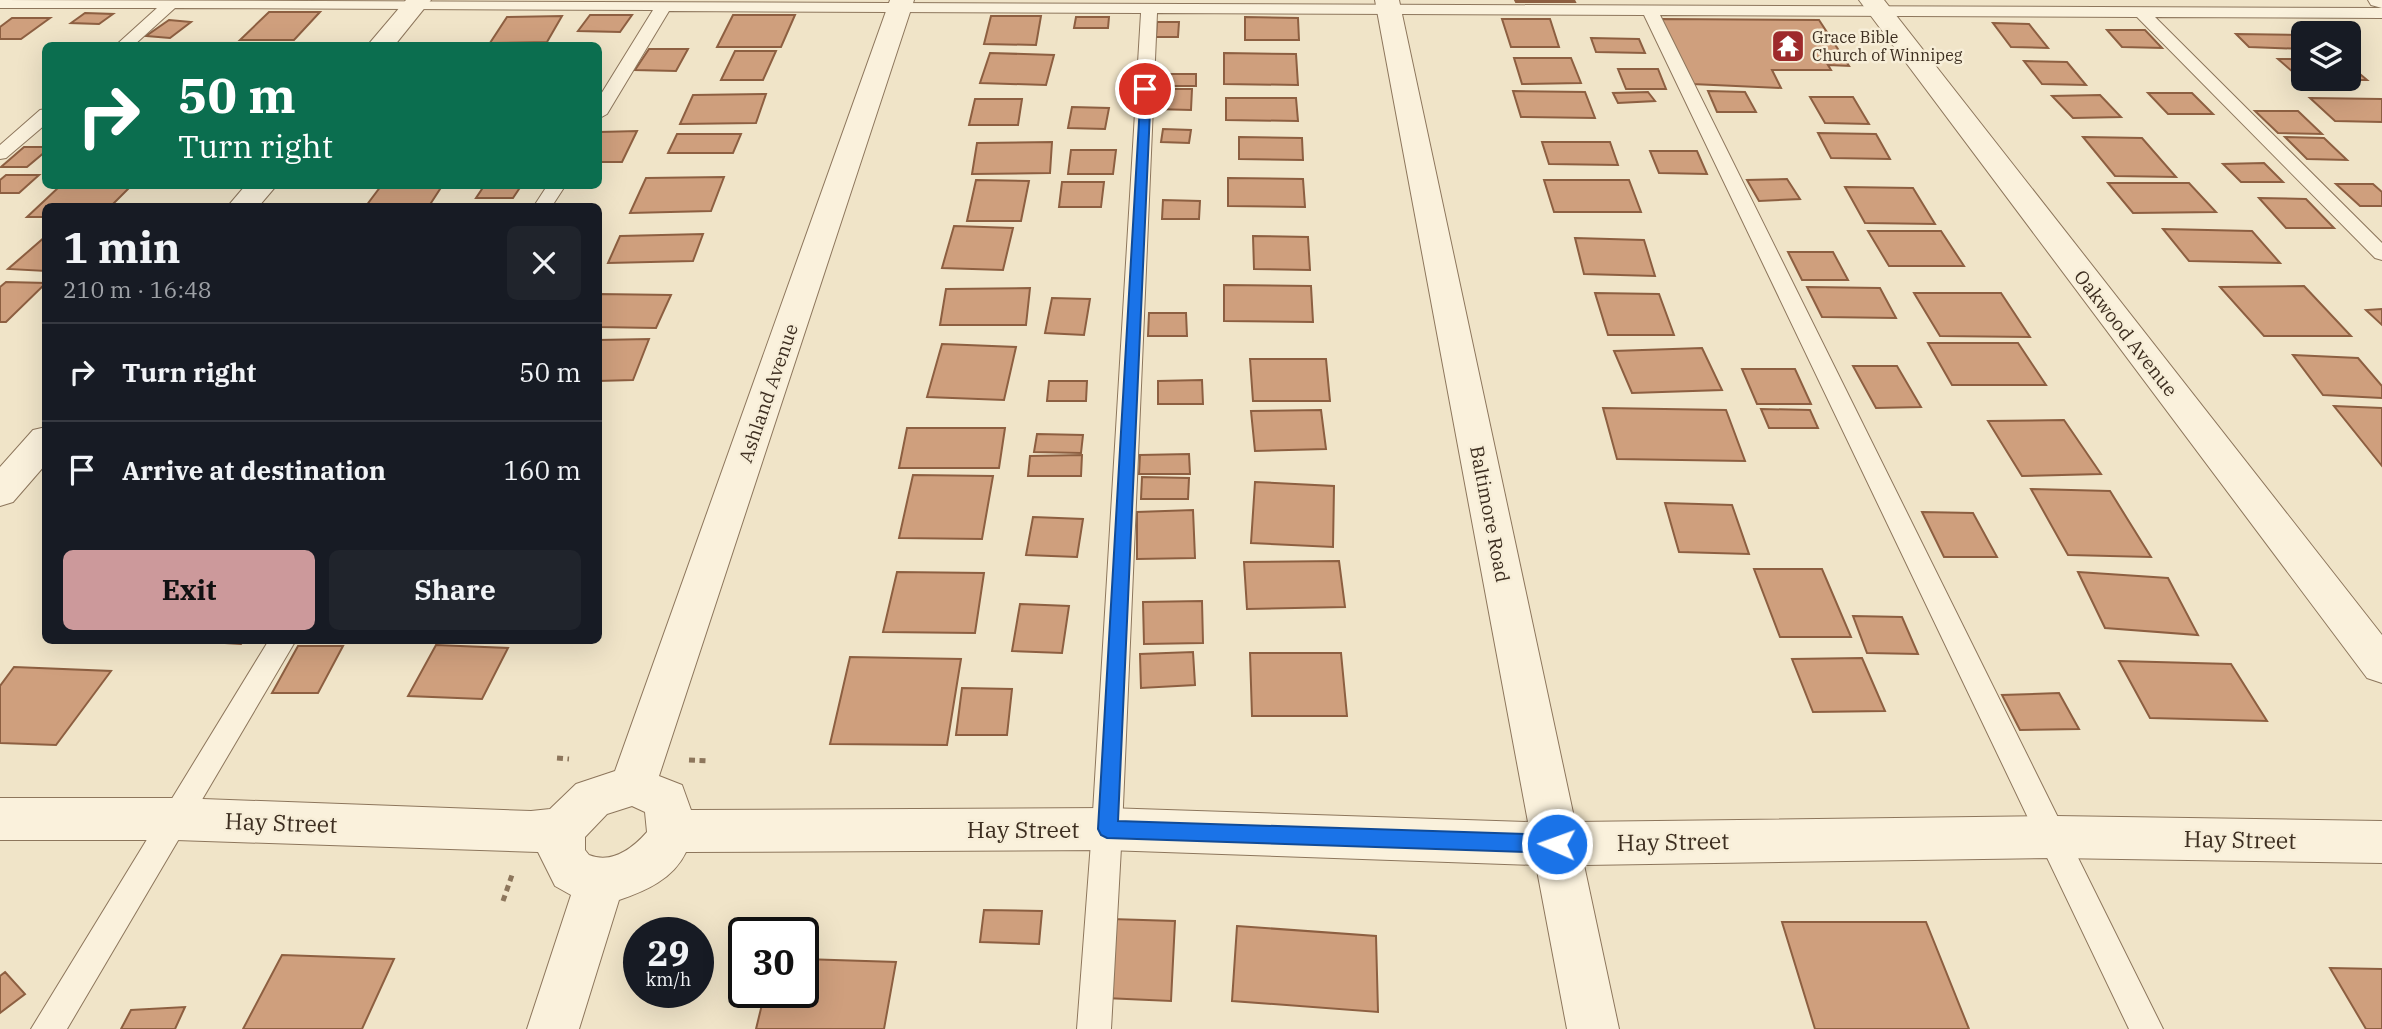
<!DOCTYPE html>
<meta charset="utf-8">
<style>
body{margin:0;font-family:"IBM Plex Serif",serif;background:#20242c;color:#f1f3f6;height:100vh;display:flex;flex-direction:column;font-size:26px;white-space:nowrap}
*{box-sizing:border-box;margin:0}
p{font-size:23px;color:#9ea1a6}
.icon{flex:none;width:38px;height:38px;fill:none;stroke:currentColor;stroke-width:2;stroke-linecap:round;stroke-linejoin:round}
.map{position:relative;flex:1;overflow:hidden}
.panel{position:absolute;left:42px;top:203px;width:560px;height:441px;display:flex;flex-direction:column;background:#171b24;border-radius:10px;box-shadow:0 7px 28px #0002}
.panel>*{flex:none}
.top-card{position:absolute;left:42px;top:42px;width:560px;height:147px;border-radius:10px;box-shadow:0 7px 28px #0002;background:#0b6e4f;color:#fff;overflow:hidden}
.fabs{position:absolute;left:2291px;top:21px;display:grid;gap:14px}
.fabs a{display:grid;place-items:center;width:70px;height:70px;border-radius:10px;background:#171b24;box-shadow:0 7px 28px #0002;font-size:35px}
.speed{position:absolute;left:623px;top:917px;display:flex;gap:14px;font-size:35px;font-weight:700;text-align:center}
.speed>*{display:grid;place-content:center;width:91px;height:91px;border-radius:50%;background:#171b24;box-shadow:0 7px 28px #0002;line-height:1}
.speed small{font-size:18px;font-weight:400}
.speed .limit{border:4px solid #111;border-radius:10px;background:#fff;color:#111}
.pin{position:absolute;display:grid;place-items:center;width:60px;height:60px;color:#fff;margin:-30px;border:4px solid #fff;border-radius:50%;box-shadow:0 2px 7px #0007}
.me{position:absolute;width:77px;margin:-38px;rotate:272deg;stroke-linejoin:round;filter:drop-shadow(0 0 5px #0008)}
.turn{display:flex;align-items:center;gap:24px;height:147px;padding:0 21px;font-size:32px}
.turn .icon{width:91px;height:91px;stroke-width:2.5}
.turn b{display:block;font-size:49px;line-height:60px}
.round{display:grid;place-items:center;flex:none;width:74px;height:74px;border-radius:10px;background:#20242c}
.headline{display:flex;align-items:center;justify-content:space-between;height:119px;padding:0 21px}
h1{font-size:42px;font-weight:700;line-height:52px}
.action{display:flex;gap:14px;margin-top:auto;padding:14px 21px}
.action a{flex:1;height:80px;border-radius:10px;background:#cc999b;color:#111;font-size:28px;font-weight:700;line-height:80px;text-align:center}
.action a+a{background:#20242c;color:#f1f3f6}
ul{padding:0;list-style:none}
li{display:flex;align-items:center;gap:21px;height:98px;padding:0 21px;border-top:2px solid #363941}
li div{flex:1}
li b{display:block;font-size:26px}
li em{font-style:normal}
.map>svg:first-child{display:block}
</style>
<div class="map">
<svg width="2382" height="1029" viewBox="0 0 2382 1029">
<rect width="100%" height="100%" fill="#f0e4c8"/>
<path fill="#cf9f7d" stroke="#8d5f41" stroke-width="2" d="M1515,0H1574L1575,2H1516Z
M269,12H320L294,40H240Z
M85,13L113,14L99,24L71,23Z
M590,15H632L620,32L578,31Z
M733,15H795L781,47H717Z
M562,16L547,42L490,43L507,17Z
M991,16H1041L1036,45L984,44Z
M1076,17H1109L1108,28H1074Z
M1245,17L1298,18L1299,40H1245Z
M12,18H50L21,39H0V27Z
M1502,19H1550L1559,47H1511Z
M1659,19L1819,20L1849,66L1828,65L1831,70H1772L1781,88L1692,84Z
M169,20L191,22L170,38L146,36Z
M1157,22H1179L1178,37H1156Z
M1993,23L2029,24L2048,48L2011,47Z
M2107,30H2145L2162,48L2122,47Z
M2236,34L2303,35V49L2249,47Z
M1591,38L1639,39L1645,53L1596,52Z
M649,49H688L676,71L635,70Z
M735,51H776L763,80H721Z
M990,53L1054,55L1046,85L980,83Z
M1224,53L1296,54L1298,85L1224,84Z
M1514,58H1571L1581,83L1522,84Z
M2278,59H2303V79H2348V64L2367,80H2302Z
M2024,61L2067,62L2086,85L2042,84Z
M1618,69H1658L1666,89H1626Z
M1164,74H1196V86H1163Z
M1156,89H1192L1191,110L1154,109Z
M1513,91L1585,92L1595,118L1521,117Z
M1708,91L1745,92L1756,112H1717Z
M1648,92L1655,101L1618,103L1613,93Z
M2148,93H2192L2213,114H2168Z
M766,94L756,123L680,124L693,95Z
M2100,95L2121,117L2073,118L2052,96Z
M1810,97H1853L1869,124L1825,123Z
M1226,98H1296L1298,121L1226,120Z
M2310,98L2382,99V122L2335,121Z
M975,99H1022L1018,125H969Z
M1072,107L1109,108L1105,129L1068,128Z
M2255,111H2298L2322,134L2278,133Z
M1163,129L1191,130L1189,143L1161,142Z
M637,131L622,162H598L600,132Z
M1818,133L1876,134L1890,159L1831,158Z
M677,134H741L733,153H668Z
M1239,137L1302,138L1303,160L1239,159Z
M2083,137L2142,138L2176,177L2115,176Z
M2285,137L2324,138L2347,160L2307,159Z
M1052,142L1050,173L972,174L977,143Z
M1542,142H1610L1618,165L1549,164Z
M24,147H46V151L27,167H1Z
M1071,150H1116L1113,174H1068Z
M1650,151H1697L1707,174L1659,173Z
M2264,163L2283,182H2241L2223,164Z
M6,175H39L19,193H0V180Z
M724,177L711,211L630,213L646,178Z
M1228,178L1303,179L1305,207L1228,206Z
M1787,179L1800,199L1759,201L1747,180Z
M976,180L1029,181L1021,221H967Z
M1544,180H1629L1641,212H1554Z
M1062,182H1104L1101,207H1059Z
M2108,183H2189L2216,212L2133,213Z
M2336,184H2373L2382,192V206H2360Z
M60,186H131L111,206H46V217H27Z
M381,186H442L429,206H366Z
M484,186H521L513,198H476Z
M1845,187L1913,188L1935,224L1865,223Z
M2259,198L2306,199L2334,228H2286Z
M1163,200L1200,201L1199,219H1162Z
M954,226L1013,228L1003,270L942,268Z
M2163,229L2252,231L2280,263L2189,261Z
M1868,231H1941L1964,266H1889Z
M703,234L693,261L608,263L620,236Z
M46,236V271L8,269Z
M1253,236L1308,237L1310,270L1254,269Z
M1575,238L1644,240L1655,276L1584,274Z
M1788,252H1833L1848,280H1802Z
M6,282L46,283L6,322H0V287Z
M1224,285L1311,286L1313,322L1224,321Z
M2304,286L2351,336H2264L2220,287Z
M1807,287L1880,288L1896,318L1822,317Z
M1030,288L1026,325H940L946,289Z
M1595,293L1659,294L1674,335H1608Z
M1914,293H2001L2030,337L1940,336Z
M598,294L671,295L656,328L598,327Z
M1052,298L1090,299L1084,335L1045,333Z
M2382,309V325L2366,310Z
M1149,313H1186L1187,336H1148Z
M649,339L633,380L598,381V340Z
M1928,343H2018L2046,385H1952Z
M942,344L1016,347L1004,400L927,397Z
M1702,348L1722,390L1632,393L1614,351Z
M2293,355L2358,358L2382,386V398L2323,395Z
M1250,359H1326L1330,401H1253Z
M1853,366H1897L1921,407L1876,408Z
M1742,369H1795L1811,404H1757Z
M1202,380L1203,404H1158V381Z
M1049,381H1087L1086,401H1047Z
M2334,406L2382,408V466Z
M1603,408L1726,410L1745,461L1617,459Z
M1761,409L1810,410L1818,428H1769Z
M1321,410L1326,449L1255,451L1251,411Z
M2064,420L2101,474L2022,476L1988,421Z
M907,428H1005L999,468H899Z
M1037,434L1083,435L1081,453L1034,452Z
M1189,454L1190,474H1139L1140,455Z
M1082,455L1081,476H1028L1030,456Z
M913,475L993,476L982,539L899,538Z
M1142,477L1189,478L1188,499H1141Z
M1255,482L1334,486L1333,547L1251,543Z
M2031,489L2110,491L2151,557L2068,555Z
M1665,503L1732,505L1749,554L1679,552Z
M1193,510L1195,558L1137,559V512Z
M1922,512L1973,513L1997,557H1944Z
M1033,517L1083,519L1077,557L1026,555Z
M1339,561L1345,607L1247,609L1244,562Z
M1754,569H1822L1851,637H1780Z
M897,572L984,573L975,633L883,632Z
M2078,572L2168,578L2198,635L2105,628Z
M1202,601L1203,643L1144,644L1143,602Z
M1020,604L1069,606L1062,653L1012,651Z
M1853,616L1902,617L1918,654L1867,653Z
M174,640H244L241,644Z
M436,645L508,648L482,699L408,696Z
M298,646H343L318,693H272Z
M1193,652L1195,685L1141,688L1140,654Z
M1250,653H1341L1347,716H1252Z
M850,657L961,659L947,745L830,744Z
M1862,658L1885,711L1813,712L1792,659Z
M2119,661L2231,664L2267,721L2150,718Z
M14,667L111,671L56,745L0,743V686Z
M962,688L1012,689L1007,735H956Z
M2059,693L2079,729L2020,730L2002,695Z
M984,910L1042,911L1039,944L980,942Z
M1111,919L1175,921L1171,1001L1105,998Z
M1782,922H1926L1969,1029H1815Z
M1237,926L1376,936L1378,1012L1232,1001Z
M282,955L394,959L362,1029H243Z
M803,959L896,962L884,1029H756L765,992H803Z
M2330,968L2382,969V1029H2366Z
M5,972L25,994L0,1013V976Z
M185,1007L175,1029H121L131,1010Z"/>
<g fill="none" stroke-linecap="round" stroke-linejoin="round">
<g stroke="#8d765c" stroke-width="2">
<path id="lane" d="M0,0L2382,8V18L2155,17L2382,243V260L2375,258L2137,17L1660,15L2163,1029H2129L1644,15L1157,13L1122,829L1111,1029H1077L1092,829L1141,13L669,11L607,114L598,119V99L653,10L175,8L133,46H115L157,8H0Z
M46,109V124L6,158L0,159V145L40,110Z
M547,186H565L552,206H534Z
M269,640H296L67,1029H31Z"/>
</g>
<g stroke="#8d765c" stroke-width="2">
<path id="street" d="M406,0H431L394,46H367Z
M890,0H914L659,776L682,785L691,810L1107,808L1528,822L1375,0H1399L1575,822L2055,816L2382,821V863L2055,858L1584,865L1619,1029H1567L1536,865L1107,850L686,852C673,879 646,891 619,900L579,1029H527L571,895L555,886L538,852L176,840H0V798H176L531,811L550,809L576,784L615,771ZM632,806L645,812L647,832C632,849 612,864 589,855L585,850V837L607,814Z
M1859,0H1884L2382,635V683L2367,678Z
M2368,0H2382V8L2371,5Z
M245,186H276L259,206H228Z
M46,427V464L13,502L0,506V467L33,430Z"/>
</g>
<path stroke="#8d765c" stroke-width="5" stroke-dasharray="6 4.5" stroke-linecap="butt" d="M557,758L569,759
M689,760L709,761
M503,901L512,875"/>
<use href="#lane" fill="#faf1dc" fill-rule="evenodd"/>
<use href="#street" fill="#faf1dc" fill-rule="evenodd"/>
</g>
<path fill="#1a73e8" stroke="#114b97" stroke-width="2" d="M1141,87L1151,89L1118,821L1557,835L1564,838L1567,844L1564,850L1557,853L1107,838L1101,835L1098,829Z"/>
<defs>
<g id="temple-square" transform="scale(1.75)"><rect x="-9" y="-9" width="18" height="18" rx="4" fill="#9e2a2b" stroke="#f7eed8"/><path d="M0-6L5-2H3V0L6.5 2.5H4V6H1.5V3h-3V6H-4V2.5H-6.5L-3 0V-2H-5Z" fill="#fff"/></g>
</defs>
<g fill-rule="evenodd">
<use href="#temple-square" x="1788" y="46"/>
</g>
<g text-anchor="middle" stroke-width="5" stroke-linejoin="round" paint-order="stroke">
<g font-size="16" fill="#3d2e20" stroke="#f7eed8" text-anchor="start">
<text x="1812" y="43">Grace Bible<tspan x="1812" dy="18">Church of Winnipeg</tspan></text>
</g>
<g font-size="19" fill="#3d2e20" stroke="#f7eed8">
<text transform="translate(2126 333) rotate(52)" y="7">Oakwood Avenue</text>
<text transform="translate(768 393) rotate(-71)" y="7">Ashland Avenue</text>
<text transform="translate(1490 514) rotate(79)" y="7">Baltimore Road</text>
</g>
<g font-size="23" fill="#3d2e20" stroke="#f7eed8">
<text transform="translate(281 823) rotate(2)" y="8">Hay Street</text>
<text x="1023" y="838">Hay Street</text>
<text transform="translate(2240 840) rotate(1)" y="8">Hay Street</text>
<text transform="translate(1673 842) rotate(-1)" y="8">Hay Street</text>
</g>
</g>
</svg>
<div class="fabs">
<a><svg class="icon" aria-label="layers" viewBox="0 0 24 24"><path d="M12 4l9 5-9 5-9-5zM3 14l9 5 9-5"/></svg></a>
</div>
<div class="speed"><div>29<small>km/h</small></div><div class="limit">30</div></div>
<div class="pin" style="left:1145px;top:89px;background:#d93025"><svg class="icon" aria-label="arrive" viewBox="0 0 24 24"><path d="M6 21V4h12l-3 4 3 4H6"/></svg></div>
<svg class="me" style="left:1557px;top:844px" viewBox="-20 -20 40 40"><circle r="17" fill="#1a73e8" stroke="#fff" stroke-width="3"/><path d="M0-11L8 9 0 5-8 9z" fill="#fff"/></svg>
<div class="top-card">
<div class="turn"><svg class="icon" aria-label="right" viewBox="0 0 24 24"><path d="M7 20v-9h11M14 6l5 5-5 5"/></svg><div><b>50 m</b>Turn right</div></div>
</div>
<section class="panel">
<div class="headline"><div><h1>1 min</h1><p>210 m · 16:48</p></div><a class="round"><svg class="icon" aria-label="close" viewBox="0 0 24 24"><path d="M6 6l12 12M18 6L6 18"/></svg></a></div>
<ul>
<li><svg class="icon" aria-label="right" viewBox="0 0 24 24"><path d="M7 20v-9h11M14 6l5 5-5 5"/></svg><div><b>Turn right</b></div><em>50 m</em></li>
<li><svg class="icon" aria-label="arrive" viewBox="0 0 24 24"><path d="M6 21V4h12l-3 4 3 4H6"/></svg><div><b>Arrive at destination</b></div><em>160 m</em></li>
</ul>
<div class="action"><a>Exit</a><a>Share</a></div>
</section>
</div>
